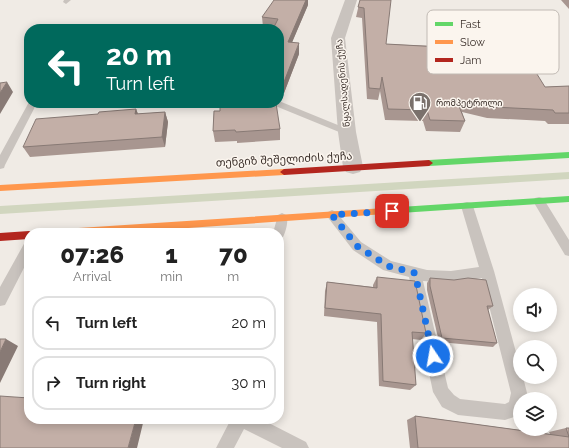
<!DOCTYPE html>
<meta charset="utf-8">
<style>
body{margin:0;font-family:Raleway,"Noto Sans Georgian",sans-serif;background:#f6f6f6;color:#222;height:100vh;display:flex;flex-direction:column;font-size:15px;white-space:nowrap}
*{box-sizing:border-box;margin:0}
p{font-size:13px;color:#767676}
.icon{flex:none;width:22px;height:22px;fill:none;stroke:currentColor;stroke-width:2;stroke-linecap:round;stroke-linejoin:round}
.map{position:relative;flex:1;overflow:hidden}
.panel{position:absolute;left:24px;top:228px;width:260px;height:196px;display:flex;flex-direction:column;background:#fff;border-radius:16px;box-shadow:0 2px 10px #0003}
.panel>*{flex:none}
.banner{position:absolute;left:24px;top:24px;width:260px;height:84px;border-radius:16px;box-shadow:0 2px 10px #0003;background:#00695c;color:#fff;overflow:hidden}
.buttons{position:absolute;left:513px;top:288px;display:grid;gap:8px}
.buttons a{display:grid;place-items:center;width:44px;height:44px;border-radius:50%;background:#fff;box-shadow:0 2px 10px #0003;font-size:20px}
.pin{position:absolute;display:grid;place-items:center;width:34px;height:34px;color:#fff;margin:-17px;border-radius:8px;box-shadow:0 2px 6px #0006}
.me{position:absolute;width:44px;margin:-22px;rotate:348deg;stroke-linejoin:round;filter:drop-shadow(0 0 3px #0008)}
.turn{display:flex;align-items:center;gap:14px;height:84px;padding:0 16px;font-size:18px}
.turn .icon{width:52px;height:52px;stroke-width:2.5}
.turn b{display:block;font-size:28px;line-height:34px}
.eta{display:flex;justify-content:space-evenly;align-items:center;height:68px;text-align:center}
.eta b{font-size:24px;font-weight:800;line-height:28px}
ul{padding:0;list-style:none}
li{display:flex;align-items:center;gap:12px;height:54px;margin:0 8px 6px;padding:0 8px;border:2px solid #e0e0e0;border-radius:16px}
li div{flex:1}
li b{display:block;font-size:15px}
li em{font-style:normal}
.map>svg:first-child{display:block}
</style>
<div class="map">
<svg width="569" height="448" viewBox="0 0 569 448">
<rect width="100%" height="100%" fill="#f0ebe5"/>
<path fill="#d1d6bf" d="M569,172V179L0,214V206Z"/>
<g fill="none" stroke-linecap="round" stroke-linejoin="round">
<path fill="#c9c3be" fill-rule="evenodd" d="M64,0H71L66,4L63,2Z
M279,101L350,130L352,132L347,135L344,134L273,105L272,103H279Z
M29,102L37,103L5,165L4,168L0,169V155Z
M539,197L543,198L569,240V256L565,255L533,201L535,198Z
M467,202L471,203L473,206L494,271L520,367V377H523L527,393V399H520V415L505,420L458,415L442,407L433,392L409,277L383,270L353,250L326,215L328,212L332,210L336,212L361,242L391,261L427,270L451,271L479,267L461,206L463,203ZM482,278L511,393L509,402L505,404L460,399L454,395L448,388L423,281L451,283Z
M282,213L286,215C289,220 286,231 283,237L279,238V233H273L278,215Z
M29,241V258L5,305L0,306V287L25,242Z
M231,419H261L306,442L309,448H282L244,429L234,448H216Z"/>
<path fill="#c9c3be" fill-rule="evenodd" d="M345,0H357L345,38L356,132L363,167L360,172L353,174L346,172L343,167L338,132L331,38Z"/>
<path fill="#63d668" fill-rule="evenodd" d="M569,152V158L429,166L425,163L429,160Z
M569,196V202L385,214L381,211L385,208Z"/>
<path fill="#ff974d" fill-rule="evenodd" d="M284,169L288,172L284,175L0,191V185Z
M385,208L389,211L385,214L117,233H58L60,230L63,229Z"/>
<path fill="#b3261e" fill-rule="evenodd" d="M429,160L433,163L429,166L284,175L280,172L284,169Z
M29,231L33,233H29V239L0,241V233Z"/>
</g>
<path fill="#a89690" d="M360,0L386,44L456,47L458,44L516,50L545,87L569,86V124H548L545,121L487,118L462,112L465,121L460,132L426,131L423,121L385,120L380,91L378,100L367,99L362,18L356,17Z
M561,0H569V9Z
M308,5L292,42L299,54L284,93H279V29L263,27L262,17Z
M136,109L138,114L165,112L168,122L165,147L30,157L23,147Z
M214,111L280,129V140L237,143V141L215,142L213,131Z
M377,277L426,333L421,340L412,339L416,385L410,390L379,386L377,322L324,316L325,291L327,282L373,287V285Z
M430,278L493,306L488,310L497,343L493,347L439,342L427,290V283Z
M415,416L550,434L549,432L566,428H569V448H410L407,420Z"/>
<path fill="#887a75" d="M305,0H308V5L288,52V42Z
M299,43V54L284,93V82Z
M7,82L13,92L0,114V93Z
M136,109L140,119L135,114Z
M165,112L168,122L165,147L162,137Z
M6,339L18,346L0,383V352Z
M136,419H144L137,448H128Z"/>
<path fill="#c3afa7" stroke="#887a75" d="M274,0H306L288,42L299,43L284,82H279V29H273L278,19L262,17Z
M360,0H391L386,44L459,48L458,44L514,46L516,50H522L545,87L569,86V113H555L553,110L493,107L456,99L465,121L430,120L427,110L388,109L382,77L380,89L369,88L364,8L358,7Z
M7,82L0,93V83Z
M235,103H276L280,129L236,132L235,130L213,131L214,111H220V107L234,106Z
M136,109L135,114L165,112L162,137L23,147L36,119L98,114L99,112Z
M377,277L415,281L426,333L412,332L416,385L383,381L381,314L325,308L327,282L377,288Z
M430,278L454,280L468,278L486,280L493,306H487L497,343L442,338L430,286Z
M0,339H6L0,352Z
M0,396L29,398V419H136L128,448H0Z
M415,416L569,437L566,428H569V448H418Z"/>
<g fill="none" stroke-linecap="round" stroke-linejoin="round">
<path stroke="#1a73e8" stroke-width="7" stroke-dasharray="0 12.6" d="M392,211L332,215L357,246L388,266L415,273L433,356"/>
</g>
<defs>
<g id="fuel-pin" transform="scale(1.15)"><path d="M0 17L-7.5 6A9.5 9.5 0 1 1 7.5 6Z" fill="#7a716c" stroke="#fbf5ee"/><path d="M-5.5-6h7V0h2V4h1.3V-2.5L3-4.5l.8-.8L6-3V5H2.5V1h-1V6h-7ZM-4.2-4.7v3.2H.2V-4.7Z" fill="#fff"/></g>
</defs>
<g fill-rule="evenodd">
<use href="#fuel-pin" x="420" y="103"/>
</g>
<g text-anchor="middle" stroke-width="3" stroke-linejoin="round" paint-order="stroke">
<g font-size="9" fill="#3b302b" stroke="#fbf5ee">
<text transform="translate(343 83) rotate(-95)" y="3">წყალსადენის ქუჩა</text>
</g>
<g font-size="9" fill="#3b302b" stroke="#fbf5ee" text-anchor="start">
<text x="436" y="106">რომპეტროლი</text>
</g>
<g font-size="11" fill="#3b302b" stroke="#fbf5ee">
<text transform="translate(284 159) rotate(-3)" y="4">თენგიზ შეშელიძის ქუჩა</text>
</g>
</g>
<rect x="427" y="10" width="132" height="64" rx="6" fill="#fbf5ee" stroke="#c1bab4" stroke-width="1"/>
<rect x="435" y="22" width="18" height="4" fill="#63d668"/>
<rect x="435" y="40" width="18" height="4" fill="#ff974d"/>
<rect x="435" y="58" width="18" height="4" fill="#b3261e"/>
<g font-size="11" fill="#3b302b">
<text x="460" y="28">Fast</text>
<text x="460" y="46">Slow</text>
<text x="460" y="64">Jam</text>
</g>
</svg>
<div class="buttons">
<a><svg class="icon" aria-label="sound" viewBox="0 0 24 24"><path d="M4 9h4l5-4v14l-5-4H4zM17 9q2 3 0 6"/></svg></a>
<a><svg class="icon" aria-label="search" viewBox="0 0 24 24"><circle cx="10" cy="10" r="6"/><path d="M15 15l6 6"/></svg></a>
<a><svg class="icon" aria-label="layers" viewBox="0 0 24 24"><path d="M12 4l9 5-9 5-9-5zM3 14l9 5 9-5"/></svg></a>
</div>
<div class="pin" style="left:392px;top:211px;background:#d93025"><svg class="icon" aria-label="arrive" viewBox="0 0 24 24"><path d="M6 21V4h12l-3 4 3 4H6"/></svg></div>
<svg class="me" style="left:433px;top:356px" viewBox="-20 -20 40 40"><circle r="17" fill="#1a73e8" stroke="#fff" stroke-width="3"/><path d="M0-11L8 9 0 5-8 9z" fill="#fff"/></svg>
<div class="banner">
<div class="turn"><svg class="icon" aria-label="left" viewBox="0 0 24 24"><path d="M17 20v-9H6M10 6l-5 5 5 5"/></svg><div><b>20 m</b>Turn left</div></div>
</div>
<section class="panel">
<div class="eta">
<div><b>07:26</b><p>Arrival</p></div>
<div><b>1</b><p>min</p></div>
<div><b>70</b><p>m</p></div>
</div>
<ul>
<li><svg class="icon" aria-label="left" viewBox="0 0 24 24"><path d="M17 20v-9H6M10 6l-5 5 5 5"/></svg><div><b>Turn left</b></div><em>20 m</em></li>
<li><svg class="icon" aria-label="right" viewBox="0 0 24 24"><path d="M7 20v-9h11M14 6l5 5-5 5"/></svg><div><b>Turn right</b></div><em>30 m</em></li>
</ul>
</section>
</div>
